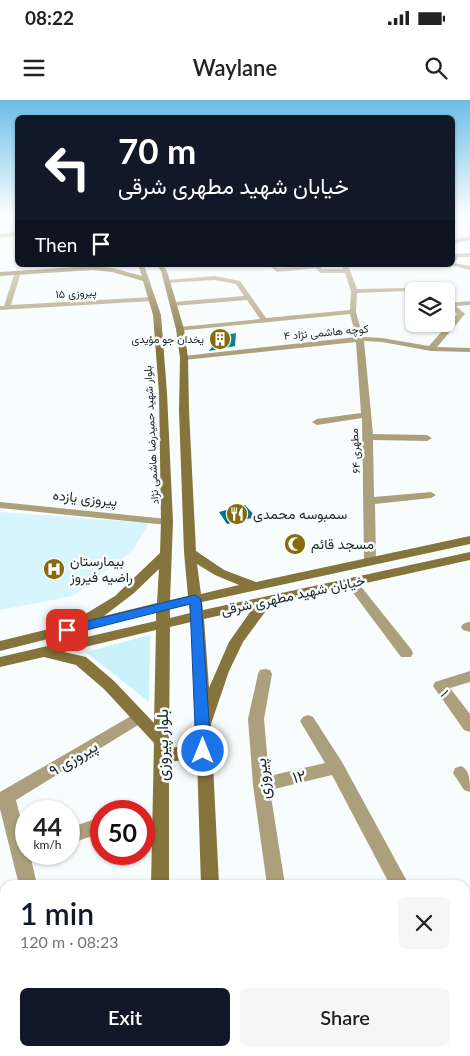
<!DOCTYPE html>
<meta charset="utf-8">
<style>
body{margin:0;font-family:Lato,Vazirmatn,sans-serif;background:#f6f6f6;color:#222;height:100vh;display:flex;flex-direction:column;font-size:19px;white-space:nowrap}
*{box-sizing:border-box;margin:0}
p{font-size:16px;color:#767676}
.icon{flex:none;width:28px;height:28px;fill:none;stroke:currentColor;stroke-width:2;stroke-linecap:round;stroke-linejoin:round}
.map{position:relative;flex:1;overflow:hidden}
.drawer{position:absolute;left:0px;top:780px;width:470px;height:176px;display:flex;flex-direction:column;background:#fff;border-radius:15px 15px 0 0;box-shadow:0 1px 4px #0004}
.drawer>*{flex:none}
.guide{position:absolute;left:15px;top:15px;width:440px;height:152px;border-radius:8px;box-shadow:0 1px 4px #0004;background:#111827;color:#fff;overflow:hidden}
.controls{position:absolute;left:405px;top:182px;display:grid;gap:10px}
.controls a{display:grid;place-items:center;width:50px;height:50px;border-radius:8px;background:#fff;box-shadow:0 1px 4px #0004;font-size:25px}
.speed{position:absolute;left:15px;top:700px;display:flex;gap:10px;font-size:25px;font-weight:700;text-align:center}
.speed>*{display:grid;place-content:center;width:65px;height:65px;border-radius:50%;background:#fff;box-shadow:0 1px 4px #0004;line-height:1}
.speed small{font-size:12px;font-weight:400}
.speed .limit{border:8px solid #d22;background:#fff;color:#111}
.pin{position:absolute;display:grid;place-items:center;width:42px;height:42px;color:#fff;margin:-21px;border-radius:10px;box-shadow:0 2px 8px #0006}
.me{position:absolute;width:55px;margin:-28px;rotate:0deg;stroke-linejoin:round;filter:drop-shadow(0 0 4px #0008)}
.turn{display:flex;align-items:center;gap:18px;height:105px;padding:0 20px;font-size:22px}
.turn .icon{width:65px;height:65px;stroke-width:2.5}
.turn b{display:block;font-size:35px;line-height:42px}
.then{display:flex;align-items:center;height:48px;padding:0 20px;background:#0003;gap:10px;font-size:19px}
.round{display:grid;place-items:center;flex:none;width:52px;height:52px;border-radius:8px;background:#f6f6f6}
.headline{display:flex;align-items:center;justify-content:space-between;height:85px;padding:0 20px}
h1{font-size:30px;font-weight:600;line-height:38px;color:#111827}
.cta{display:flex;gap:10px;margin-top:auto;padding:10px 20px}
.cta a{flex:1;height:58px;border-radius:8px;background:#111827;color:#fff;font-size:20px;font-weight:600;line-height:58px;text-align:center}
.cta a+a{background:#f6f6f6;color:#222}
.status{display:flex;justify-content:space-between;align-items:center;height:35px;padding:0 25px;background:#fff;direction:ltr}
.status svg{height:14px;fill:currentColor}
header{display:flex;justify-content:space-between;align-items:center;height:65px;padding:0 20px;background:#fff;font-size:22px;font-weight:600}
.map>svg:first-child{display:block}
</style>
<div class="status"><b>08:22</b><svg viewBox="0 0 49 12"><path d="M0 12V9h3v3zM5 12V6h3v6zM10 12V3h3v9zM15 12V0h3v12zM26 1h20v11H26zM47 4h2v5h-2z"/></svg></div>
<header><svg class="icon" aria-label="menu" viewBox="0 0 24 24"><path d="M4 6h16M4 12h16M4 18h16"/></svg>Waylane<svg class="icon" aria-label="search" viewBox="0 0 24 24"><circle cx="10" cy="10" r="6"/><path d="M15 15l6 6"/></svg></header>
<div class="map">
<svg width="470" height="956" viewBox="0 0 470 956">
<rect width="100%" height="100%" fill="#f8fcfd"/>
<path fill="#d7f5fd" d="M0,412L149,423L133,450L73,496L0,510Z"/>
<path fill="#c9f2fd" d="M150,535L149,602L86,552Z"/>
<path fill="#00768b" d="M236,233L235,246L209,251L220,236Z
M245,405L256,417L227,424L219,412Z"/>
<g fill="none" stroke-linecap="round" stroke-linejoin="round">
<path fill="#aca07c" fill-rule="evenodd" d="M18,132V136L0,138V134Z
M470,136V140L452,144V140Z
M470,153V157H458L454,163L470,166V170L450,165H452L454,154Z
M269,165H275L278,168L320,165L322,169H343L342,165H348L357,189L409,188V190L407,191L357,193L356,212L363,237L382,238L429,246L457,214L448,205V203L470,201V205L456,206L465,214L437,247L470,248V252L431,251L382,242L364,241L373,334L427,335L432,338L427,341L373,340L374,397L431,392L436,395L431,398L375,404L376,461L374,464L370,465L364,461L362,318L317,325L312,322L317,319L361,313L356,242L184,260L180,258L184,256L356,237L350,214L177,231V227H180L260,219L247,200L173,206L170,204L173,202L244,196L236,184L215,180L165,183L164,182L167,180L215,176L240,181L266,218L350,210L351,191L345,173H320L316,168L277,172Z
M18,170L21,172L11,205L152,197L155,199L152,201L0,210V206H4L15,172Z
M0,402L167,419L173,422L167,425L0,408Z
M351,478L355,479L411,549L413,553L411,557H401L345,482Z
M468,522H470V532L463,530L461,527L463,524Z
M265,569L270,570L272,574L264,619L269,676L325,663L300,621L303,617L308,615L313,617L342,662L409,785H390L332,675L270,690L285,785H267L253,685L248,619L258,574L260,570Z
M470,571V582L450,588L470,614V632L464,630L433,586L435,582Z
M138,612L143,614L146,618L143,622L16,700L26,740V754H30L37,785H19L0,709V692Z
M461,666C470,670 470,681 470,692L464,690L453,673L455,668Z
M101,717V733L69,744V728Z
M465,888L470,890V919L465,917Z
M95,951H129L127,956H93Z
M288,951H310L311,956H289Z"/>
<path fill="#85743c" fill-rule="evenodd" d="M138,165H144L161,215L167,293L173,422L170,500L188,496L184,452L179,310L180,258L176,229L161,171L157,165H163L167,171L184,229L188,258L189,310L196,451L224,470L256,482L470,436V444L202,502L203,510L470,452V460L271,504L243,542L229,571L211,624L219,785H201L197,658L169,662V785H151L154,643L104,589L76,565L44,557L0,567V557L156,521V512L0,551V541L82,521L80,519L82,516L115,496L160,453L161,422L159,293L153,215L143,181L112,172L92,170L0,176V172L92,166L113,168L142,176ZM197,464L215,475L239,485L201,494ZM159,469L157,503L104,516L134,493ZM189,505L190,513L170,518V509ZM253,508L229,542L209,588L204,519ZM191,522L197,645L169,648L170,527ZM156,530L154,623L114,581L86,557L64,552Z
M147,951H169V956H147Z
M207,951H229V956H207Z"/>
</g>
<linearGradient id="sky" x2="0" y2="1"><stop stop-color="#6bbee8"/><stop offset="0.46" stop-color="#fcfefe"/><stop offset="1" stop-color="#fcfefe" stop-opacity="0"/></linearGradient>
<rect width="470" height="250" fill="url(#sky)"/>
<path fill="#1a73e8" stroke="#114b97" d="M195,495L201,499L211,651L208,655L203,657L198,655L196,651L190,504L67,535L61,530L67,526Z"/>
<defs>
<g id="building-disc" transform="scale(1.125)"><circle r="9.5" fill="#856c08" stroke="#f8fcfd"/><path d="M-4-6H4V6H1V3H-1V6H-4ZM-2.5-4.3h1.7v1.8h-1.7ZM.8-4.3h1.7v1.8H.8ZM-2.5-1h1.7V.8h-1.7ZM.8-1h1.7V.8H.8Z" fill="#fff"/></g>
<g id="restaurant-disc" transform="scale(1.125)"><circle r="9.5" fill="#856c08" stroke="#f8fcfd"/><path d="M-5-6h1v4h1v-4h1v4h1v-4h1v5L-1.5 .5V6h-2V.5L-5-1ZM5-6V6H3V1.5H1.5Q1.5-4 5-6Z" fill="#fff"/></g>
<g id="mosque-disc" transform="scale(1.125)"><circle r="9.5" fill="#856c08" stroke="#f8fcfd"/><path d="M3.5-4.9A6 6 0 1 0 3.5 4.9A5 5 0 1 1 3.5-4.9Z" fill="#fff"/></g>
<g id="hospital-disc" transform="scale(1.125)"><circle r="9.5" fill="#856c08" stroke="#f8fcfd"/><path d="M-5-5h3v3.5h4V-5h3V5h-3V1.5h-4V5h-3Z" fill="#fff"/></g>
</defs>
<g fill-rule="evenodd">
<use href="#building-disc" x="220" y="239"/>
<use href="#restaurant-disc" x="237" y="414"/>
<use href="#mosque-disc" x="295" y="444"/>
<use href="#hospital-disc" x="54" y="469"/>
</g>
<g text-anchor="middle" stroke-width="5" stroke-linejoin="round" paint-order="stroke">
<g font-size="11" fill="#1e2628" stroke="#f8fcfd">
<text transform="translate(76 193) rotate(-3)" y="4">پیروزی ۱۵</text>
<text transform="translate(326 232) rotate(-5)" y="4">کوچه هاشمی نژاد ۴</text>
<text transform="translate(151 335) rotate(-93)" y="4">بلوار شهید حمیدرضا هاشمی نژاد</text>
<text transform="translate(355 351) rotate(-93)" y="4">مطهری ۶۴</text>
</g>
<g font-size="11" fill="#1e2628" stroke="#f8fcfd" text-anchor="end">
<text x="204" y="243">یخدان جو مؤیدی</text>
</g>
<g font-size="14" fill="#1e2628" stroke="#f8fcfd">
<text transform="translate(85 398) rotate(6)" y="5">پیروزی یازده</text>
<text transform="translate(293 495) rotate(-12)" y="5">خیابان شهید مطهری شرقی</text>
<text transform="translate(445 593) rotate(53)" y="5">۱</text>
</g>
<g font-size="14" fill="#1e2628" stroke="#f8fcfd" text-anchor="start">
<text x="253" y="419">سمبوسه محمدی</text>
<text x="311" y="449">مسجد قائم</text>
<text x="70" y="466">بیمارستان<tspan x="70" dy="16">راضیه فیروز</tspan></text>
</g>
<g font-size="16" fill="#1e2628" stroke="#f8fcfd">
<text transform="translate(162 645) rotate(-90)" y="6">بلوار پیروزی</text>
<text transform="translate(73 658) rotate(-31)" y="6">پیروزی ۹</text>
<text transform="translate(299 676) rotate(-13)" y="6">۱۲</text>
<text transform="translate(262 679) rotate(-96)" y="6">پیروزی</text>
</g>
</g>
</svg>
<div class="controls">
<a><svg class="icon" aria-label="layers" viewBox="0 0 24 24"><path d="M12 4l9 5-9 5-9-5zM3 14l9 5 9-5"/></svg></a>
</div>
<div class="speed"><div>44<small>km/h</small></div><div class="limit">50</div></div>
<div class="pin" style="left:67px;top:530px;background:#d93025"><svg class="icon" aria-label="arrive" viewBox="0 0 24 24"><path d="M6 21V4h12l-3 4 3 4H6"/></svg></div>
<svg class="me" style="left:203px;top:651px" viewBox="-20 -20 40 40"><circle r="17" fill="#1a73e8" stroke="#fff" stroke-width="3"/><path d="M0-11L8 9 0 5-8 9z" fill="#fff"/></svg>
<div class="guide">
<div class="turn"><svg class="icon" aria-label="left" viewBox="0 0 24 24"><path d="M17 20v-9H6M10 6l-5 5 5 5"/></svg><div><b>70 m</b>خیابان شهید مطهری شرقی</div></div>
<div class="then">Then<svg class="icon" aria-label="arrive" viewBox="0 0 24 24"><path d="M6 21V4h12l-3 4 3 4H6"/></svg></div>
</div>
<section class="drawer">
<div class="headline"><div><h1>1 min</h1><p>120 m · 08:23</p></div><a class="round"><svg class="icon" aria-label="close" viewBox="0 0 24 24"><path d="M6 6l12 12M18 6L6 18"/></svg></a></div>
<div class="cta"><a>Exit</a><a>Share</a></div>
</section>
</div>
